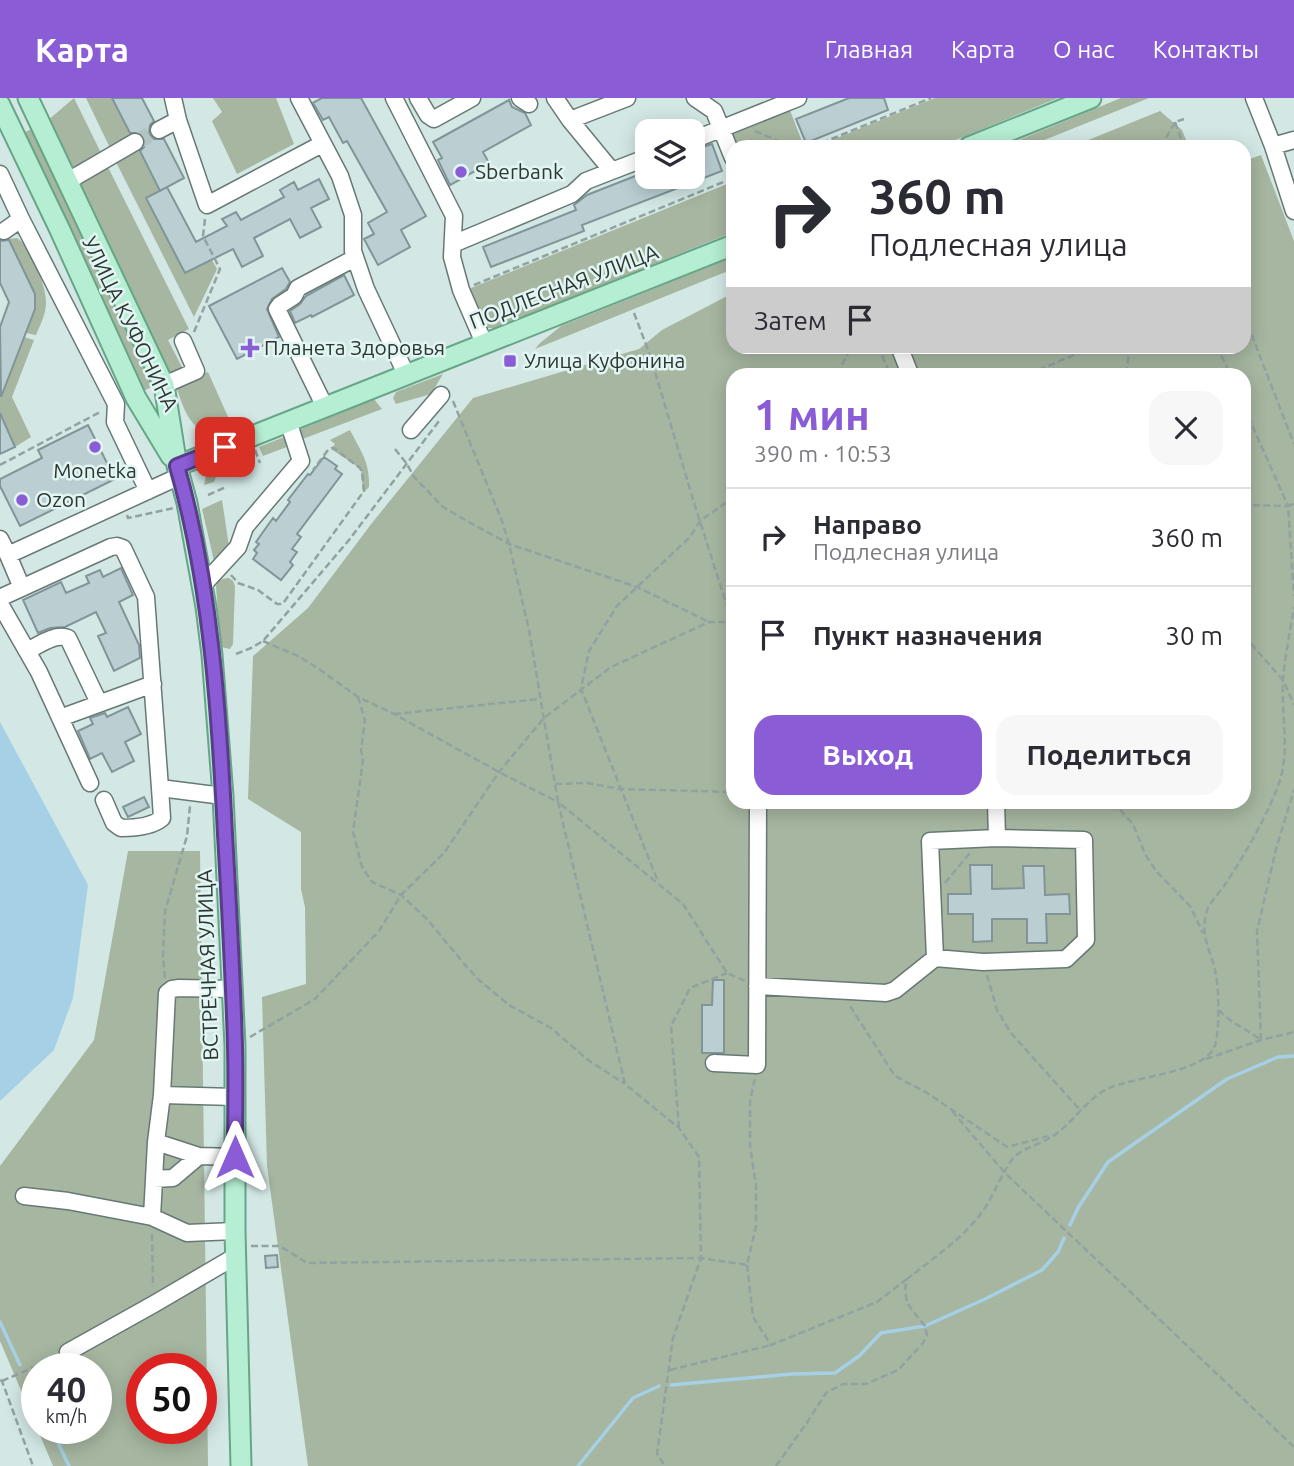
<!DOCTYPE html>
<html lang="ru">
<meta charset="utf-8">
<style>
body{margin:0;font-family:Ubuntu,sans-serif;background:#f7f7f7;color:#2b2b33;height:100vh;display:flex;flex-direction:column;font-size:26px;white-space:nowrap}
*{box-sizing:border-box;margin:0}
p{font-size:23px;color:#7c7c81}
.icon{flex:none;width:38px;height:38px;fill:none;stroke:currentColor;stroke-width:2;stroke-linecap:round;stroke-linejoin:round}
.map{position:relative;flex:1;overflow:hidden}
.sheet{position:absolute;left:726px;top:270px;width:525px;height:441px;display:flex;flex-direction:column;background:#fff;border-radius:21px;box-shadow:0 4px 18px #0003}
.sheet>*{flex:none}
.hud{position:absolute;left:726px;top:42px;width:525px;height:214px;border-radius:21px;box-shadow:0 4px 18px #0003;background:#fff;color:#2b2b33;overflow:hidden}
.fabs{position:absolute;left:635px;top:21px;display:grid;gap:14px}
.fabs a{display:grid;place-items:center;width:70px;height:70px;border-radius:14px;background:#fff;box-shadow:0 4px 18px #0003;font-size:35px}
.speed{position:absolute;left:21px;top:1255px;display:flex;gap:14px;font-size:35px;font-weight:700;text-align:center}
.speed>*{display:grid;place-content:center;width:91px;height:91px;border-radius:50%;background:#fff;box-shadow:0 4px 18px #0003;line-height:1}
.speed small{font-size:18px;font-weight:400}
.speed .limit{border:10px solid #d22;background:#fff;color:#111}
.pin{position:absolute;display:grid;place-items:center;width:60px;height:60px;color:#fff;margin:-30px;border-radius:14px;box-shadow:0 4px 10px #0006}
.me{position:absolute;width:77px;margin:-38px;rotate:0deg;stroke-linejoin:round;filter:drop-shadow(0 0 5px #0008)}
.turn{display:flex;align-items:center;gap:24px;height:147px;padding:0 28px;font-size:32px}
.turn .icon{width:91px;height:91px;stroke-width:2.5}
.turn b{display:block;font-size:49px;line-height:60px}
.then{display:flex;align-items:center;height:66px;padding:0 28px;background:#0003;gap:14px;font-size:26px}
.round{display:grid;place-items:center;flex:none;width:74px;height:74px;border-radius:21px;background:#f7f7f7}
.summary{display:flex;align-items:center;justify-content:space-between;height:119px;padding:0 28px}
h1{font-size:42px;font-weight:700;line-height:52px;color:#8a5cd5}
.action{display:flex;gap:14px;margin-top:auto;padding:14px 28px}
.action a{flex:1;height:80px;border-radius:21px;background:#8a5cd5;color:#fff;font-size:28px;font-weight:700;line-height:80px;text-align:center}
.action a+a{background:#f7f7f7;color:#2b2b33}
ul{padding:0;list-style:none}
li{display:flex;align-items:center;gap:21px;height:98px;padding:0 28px;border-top:2px solid #e1e1e2}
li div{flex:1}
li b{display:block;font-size:26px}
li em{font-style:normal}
header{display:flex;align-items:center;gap:42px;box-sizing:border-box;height:98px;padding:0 35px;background:#8a5cd5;color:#fff}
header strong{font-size:33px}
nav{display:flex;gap:38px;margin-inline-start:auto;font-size:24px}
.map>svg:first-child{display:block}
</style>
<header>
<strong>Карта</strong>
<nav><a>Главная</a><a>Карта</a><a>О нас</a><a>Контакты</a></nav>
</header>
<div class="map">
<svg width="1294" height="1368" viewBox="0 0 1294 1368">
<rect width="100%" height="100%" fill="#d3e8e5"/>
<path fill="#a6b6a0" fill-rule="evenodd" d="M74,0L103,59L72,76L47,23Z
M86,0H112L133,41L111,52Z
M213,0H276L294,46L237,76L212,23L222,14Z
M935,0H1058L939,49H815Z
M1121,0H1149L1027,49H1002Z
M788,7L803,46L796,49H736L731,34Z
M1160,13L1182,32L1189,49H1071Z
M34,30L154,288L143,293L21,36Z
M138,50L160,93L146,100L185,175L212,162L217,171L194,219L115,62Z
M1261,57L1294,143V1368H308L267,1068L262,899L306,886L305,809L301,791V734L248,701L253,558L308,510L372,425L473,300L639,251L662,232L733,195V248H1244V63ZM733,276H1244V704H733Z
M107,67L189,231L168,242L184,273L171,280L75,83Z
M732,84L733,134L527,218L496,230H485L466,192Z
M17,140C30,147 47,190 46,205C46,216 40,227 36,237L26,235L35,211V196L8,141Z
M733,159V171L535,251L539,246L561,228Z
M24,239L34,242L12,299L31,339L15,349L0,315V300Z
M208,274L233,330C195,345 186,319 176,288Z
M443,276L431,296L396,306L393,300L396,294Z
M374,301L382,311L300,342L297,333Z
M350,332C361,354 370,364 369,389L363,395L361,371L331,351L335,346L330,342Z
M289,337L292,347L263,358L259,349Z
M246,346L248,361L218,374L214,384L204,387L208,369L211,363Z
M222,402L230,455L214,463L202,411Z
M229,480L233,483L235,488L233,546L230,551L221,549L216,489C217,481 221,481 229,480Z
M128,753H200L208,1368H53L37,1330H96V1270H37V1330L0,1243V1068L94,942ZM142,1270H201V1330H142Z"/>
<path fill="#a5d0e6" d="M0,624L88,787L73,900L54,952L0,1003Z"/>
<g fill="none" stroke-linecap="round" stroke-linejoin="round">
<path stroke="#a5d0e6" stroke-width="3.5" d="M1070,1127L1078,1110L1108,1064L1227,981L1278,959L1294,958
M0,1224L20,1267
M29,1284L37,1300
M671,1287L792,1276L835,1275L859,1258L881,1235L925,1228L985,1201L1042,1172L1058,1154L1064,1140
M51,1330L69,1368
M578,1368L633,1300L659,1288"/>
</g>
<path fill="#bbcfd2" stroke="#819598" stroke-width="2" d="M112,0H142L154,23L150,27L149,36L154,41H164L184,80L160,93L140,53L144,49V39L140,35H130Z
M322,0H361L426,118L401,132L410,149L378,167L364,141L374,136L368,125L387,114L347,43L343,45L329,19L323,22L313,5Z
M849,0H884L888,12L806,45L796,21Z
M509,2L512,9L525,15L531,27L483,54L489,65L450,87L438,62L442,60L433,44Z
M712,46L722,73L582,127L584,133L491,169L483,149L576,112L574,107L587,97L648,73V79H693V52Z
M319,81L329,101L311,110L321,129L300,140L290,121L254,140L263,158L242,169L233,151L185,175L146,100L167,89L196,144L227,128L222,121L236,114L241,122L284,99L280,92L294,84L298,92Z
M9,142L35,196V211L1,299L0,229L9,204L0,185V143Z
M282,170L290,184L286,191L272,201L267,211L279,239L237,261L209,208Z
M344,177L354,197L312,219L311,217L295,225L290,213L300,206L306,198Z
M0,315L15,349L0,356Z
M88,327L115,381L20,428L0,388V381L42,360L38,352Z
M324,359L337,368L335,371L342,376L297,436L301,439L292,451L297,454L290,464L293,467L281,482L253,461L257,455L254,452L259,446L256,444L273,420L276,423L290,404L288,402L308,376L310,377Z
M121,470L133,497L119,504L139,547L140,560L114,573L98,538L106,535L96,514L65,529L50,530L38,535L23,502L61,484L66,495L89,485L86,478L100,472L103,479Z
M128,609L141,636L125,644L134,663L112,674L102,655L90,661L78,633L93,626L90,620L105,615L107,619Z
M144,699L149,709L128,719L123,709Z
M970,767H992V791L1024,790L1023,768H1044L1045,797L1069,796L1070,816H1046L1047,845H1027V821H992V843L973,844V816H948V796H971Z
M713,882H724V955H702V907H712Z
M277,1157L278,1169L266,1170L265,1158Z"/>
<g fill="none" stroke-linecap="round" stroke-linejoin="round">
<path stroke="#b2c4c2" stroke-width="16" stroke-dasharray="16 8" stroke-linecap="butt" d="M135,44L159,32"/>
<g stroke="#667975" stroke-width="19">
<path id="minor" d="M173,0L178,22L207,107L322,46
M299,0L340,78L353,117V153L366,191L406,276
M394,0L454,118L452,159L461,192L484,245
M418,0L428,17L434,21L472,0
M520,0L529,6
M555,0L570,22L627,0
M695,0L714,13L733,60
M1254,0L1273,48L1294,113
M570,22L612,73
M159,32L178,22
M693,42L798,0
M1273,48L1294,42
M0,76L21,121L4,133
M68,83L135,44
M21,121L116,306L115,324L148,393
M453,146L572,96L586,83L648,59
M899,248L910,276
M164,287L196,273L183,243
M325,309L277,211L280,207L294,198L298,190L355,160
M411,332L441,297
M0,441L8,457L180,378
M8,457L22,490
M203,487L238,449L245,429L301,363L288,323
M0,505L4,498L111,449L117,448L123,450L146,499L160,690L223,698
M0,506L39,574L90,685
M27,553C39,547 55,535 68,540L99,605
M60,620L153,586
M104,702L114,725L121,730C134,730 152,729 162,720L160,690
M996,704L997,740
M757,888L886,895L895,892L935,860L983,864L1066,861L1086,842L1084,742L997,740L930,743L935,860
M232,891L179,890L172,891L167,895L162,997L156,1044L152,1119L187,1135L235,1133
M714,965L757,967L758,704
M162,997L235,999
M156,1044L199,1058
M154,1081L173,1080L199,1058L235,1059
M24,1098L68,1103L152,1119
M68,1254L154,1206L236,1158"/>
</g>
<g stroke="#66a687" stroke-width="23">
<path id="major" d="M28,0L164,287L177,368L187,405L206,509L212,557L223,698L235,948V1133L241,1368
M0,7L60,132L136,300L171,358
M969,49L1091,0
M177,368L733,147"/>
</g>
<path stroke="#92a2a0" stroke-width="2.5" stroke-dasharray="7 3.5" stroke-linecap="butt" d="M1175,24L1184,49
M755,33L793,49
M812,49L931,0
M1161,49L1175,24L1184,21
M474,187L733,80
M634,215L650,257L692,398L732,524L733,532
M1244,217L1294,346
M194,234L220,171L203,138L205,121
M878,248L890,276
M1217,248L1230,276
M837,276L852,248
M1029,276L1095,248
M1126,276L1130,248
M453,303L502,423L509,446L529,532L558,704L683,806L727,875L745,883
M1244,309L1288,408L1244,407
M395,351L407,366L414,379L443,409L467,423L509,446L637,489L709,524
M255,352L260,365
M0,367L102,313
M208,397L226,389
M1294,406L1288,408L1294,498
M127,417L128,420L174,410
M231,477L238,485L258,492L277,506H281L284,504L364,393L362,374L360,370L335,351L332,350L328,352L313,372
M1244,538L1283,582L1294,607
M263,543L298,558L316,569L358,599L394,616L499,674L558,704L625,986L679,1030L699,1059L701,1160L673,1240L657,1356L665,1368
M236,556L251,550L263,543L349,442L439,323
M358,599L365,622L361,652L363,662L353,734L362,769L372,784L401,797L427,821L466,868L479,882L509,907L551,930L588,962L625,986
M394,616L540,601
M555,686L587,685L620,691L733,694
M1113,704L1133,726L1145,756L1156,773L1190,808L1203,835
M657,781L581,591L589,553L617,508L690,439L700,423L724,406L733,403
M945,785L970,755
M987,877L997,912L1011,935L1080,1012
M165,880L163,859L165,813L187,738L190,708
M850,908L895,978L927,995L1007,1049L1049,1038
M1219,912C1230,925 1247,931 1261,942
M250,939L315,901L379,833L401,797L444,755L499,674L544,620L611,569L709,524H733
M1261,942L1257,833L1276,751L1294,692
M1206,961L1261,942L1294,934
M952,1013L1005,1075L1294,1349
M679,1030L671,928L690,890L727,875
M152,1136L153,1189
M251,1148H280L307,1165L701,1160L747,1167L756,1128V1088L750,1047V1004L755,980
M747,1167L753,1219L771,1247L877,1204L907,1181
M670,1272L771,1247
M0,1282L2,1283L33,1368
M2,1283L57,1259
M776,1368L806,1326L826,1295L843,1286H866L898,1272L923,1245L927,1237L925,1228L912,1212L907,1204L905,1192L907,1181C935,1159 965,1139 985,1110C994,1096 1004,1071 1014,1059C1026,1048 1043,1046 1056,1036C1074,1023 1087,1001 1107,991C1131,979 1202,975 1214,950C1220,938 1219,891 1216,877C1212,853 1200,842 1206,816C1208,805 1220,795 1226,785C1244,758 1270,713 1280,682C1290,649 1281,616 1283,582C1285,558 1290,533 1294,509"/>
<use href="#minor" stroke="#fff" stroke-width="16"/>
<use href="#major" stroke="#b5eed2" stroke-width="19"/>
</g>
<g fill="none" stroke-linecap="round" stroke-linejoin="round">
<g stroke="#5a3c8a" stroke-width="18">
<path id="route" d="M225,349L177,368C211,487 219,613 225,736C229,806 233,877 235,948C236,985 235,1022 235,1059"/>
</g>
<use href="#route" stroke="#8a5cd5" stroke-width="12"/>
</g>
<g fill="#8a5cd5" stroke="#e1f6f2" stroke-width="2.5">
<circle cx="461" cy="74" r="7"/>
<path d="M246.5 239.5h7v7h7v7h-7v7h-7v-7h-7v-7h7z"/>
<rect x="503" y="256" width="14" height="14" rx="3.5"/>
<circle cx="95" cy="349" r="7"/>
<circle cx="22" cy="402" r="7"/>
</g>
<g text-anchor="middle" stroke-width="5" stroke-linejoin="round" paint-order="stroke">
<g font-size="21" fill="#2e3634" stroke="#e1f6f2" text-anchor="start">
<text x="475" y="81">Sberbank</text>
<text x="264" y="257">Планета Здоровья</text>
<text x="524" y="270">Улица Куфонина</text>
<text x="95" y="380" text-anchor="middle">Monetka</text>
<text x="36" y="409">Ozon</text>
</g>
<g font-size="21" fill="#2e3634" stroke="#e1f6f2">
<text transform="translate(564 189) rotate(-21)" y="7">ПОДЛЕСНАЯ УЛИЦА</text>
<text transform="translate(130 226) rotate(64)" y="7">УЛИЦА КУФОНИНА</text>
<text transform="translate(208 867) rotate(-92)" y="7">ВСТРЕЧНАЯ УЛИЦА</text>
</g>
</g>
</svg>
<div class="fabs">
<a><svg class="icon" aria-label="layers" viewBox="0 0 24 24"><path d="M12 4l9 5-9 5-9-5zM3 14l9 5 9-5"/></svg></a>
</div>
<div class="speed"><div>40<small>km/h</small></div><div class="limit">50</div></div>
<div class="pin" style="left:225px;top:349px;background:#d93025"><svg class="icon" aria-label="arrive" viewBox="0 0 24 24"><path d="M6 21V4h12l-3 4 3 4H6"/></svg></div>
<svg class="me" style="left:235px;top:1059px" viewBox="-20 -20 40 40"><path d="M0-17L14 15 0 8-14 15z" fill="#8a5cd5" stroke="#fff" stroke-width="4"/></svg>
<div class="hud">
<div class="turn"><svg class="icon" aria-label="right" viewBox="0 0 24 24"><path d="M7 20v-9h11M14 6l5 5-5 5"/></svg><div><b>360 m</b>Подлесная улица</div></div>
<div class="then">Затем<svg class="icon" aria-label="arrive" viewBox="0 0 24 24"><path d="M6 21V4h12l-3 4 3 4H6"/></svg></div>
</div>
<section class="sheet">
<div class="summary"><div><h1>1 мин</h1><p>390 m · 10:53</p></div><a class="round"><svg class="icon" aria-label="close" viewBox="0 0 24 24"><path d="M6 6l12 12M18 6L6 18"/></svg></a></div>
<ul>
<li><svg class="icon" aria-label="right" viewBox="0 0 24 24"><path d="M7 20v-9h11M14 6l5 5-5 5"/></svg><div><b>Направо</b><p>Подлесная улица</p></div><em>360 m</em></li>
<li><svg class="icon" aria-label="arrive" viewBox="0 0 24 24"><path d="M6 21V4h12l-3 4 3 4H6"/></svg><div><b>Пункт назначения</b></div><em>30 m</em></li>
</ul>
<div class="action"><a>Выход</a><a>Поделиться</a></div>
</section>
</div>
